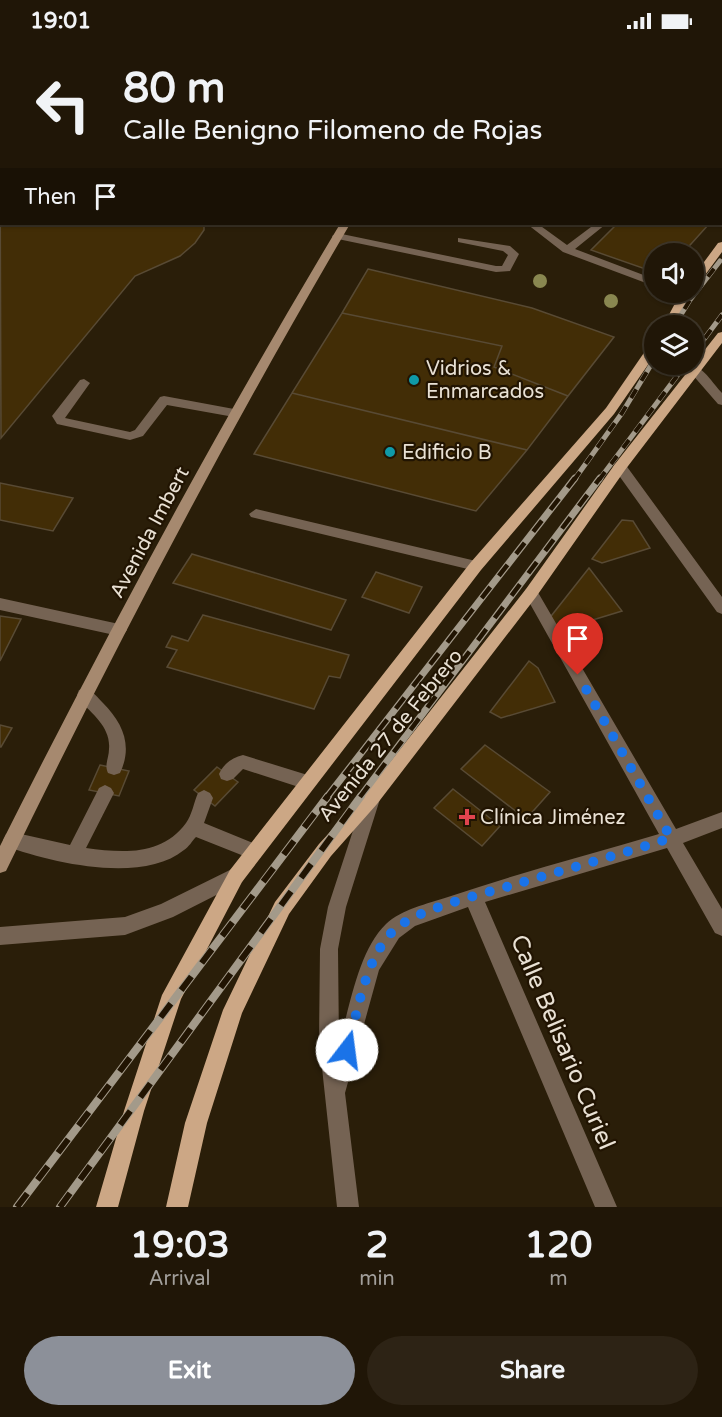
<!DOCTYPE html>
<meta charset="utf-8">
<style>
body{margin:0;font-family:"Varela Round",sans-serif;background:#2d2315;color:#f1f3f6;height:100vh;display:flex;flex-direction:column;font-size:22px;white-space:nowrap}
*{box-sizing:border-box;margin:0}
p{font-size:20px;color:#a29f9b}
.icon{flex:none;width:33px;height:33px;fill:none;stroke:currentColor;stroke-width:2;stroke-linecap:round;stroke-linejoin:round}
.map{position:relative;height:1165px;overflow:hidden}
.panel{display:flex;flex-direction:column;background:#201607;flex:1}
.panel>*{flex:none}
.guide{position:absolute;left:0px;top:0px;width:723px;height:183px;box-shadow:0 2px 4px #0004,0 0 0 2px #3d3528;background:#201607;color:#f1f3f6;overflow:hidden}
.fabs{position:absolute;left:644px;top:201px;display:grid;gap:12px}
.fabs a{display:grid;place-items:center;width:60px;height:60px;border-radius:50%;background:#201607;box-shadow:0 2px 4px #0004,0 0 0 2px #3d3528;font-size:30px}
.pin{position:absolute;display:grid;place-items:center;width:51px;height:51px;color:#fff;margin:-62px -26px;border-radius:50% 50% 50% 0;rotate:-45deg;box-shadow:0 0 6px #0007}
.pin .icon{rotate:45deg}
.me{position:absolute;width:66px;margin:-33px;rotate:15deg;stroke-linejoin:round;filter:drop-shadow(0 0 4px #0008)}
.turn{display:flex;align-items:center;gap:21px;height:126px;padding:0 24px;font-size:27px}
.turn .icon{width:78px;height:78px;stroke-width:2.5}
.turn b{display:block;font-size:42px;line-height:51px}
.then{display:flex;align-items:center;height:57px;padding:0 24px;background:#0003;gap:12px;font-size:22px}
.eta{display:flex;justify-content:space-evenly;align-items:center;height:102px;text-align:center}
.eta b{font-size:36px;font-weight:700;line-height:42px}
.button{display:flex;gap:12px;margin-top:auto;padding:12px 24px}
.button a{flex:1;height:69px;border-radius:36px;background:#8c9099;color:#fff;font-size:24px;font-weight:700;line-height:69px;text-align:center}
.button a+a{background:#2d2315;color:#f1f3f6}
.status{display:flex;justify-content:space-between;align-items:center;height:42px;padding:0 30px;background:#201607;direction:ltr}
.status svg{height:16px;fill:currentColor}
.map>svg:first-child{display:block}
</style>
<div class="status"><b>19:01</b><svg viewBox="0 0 49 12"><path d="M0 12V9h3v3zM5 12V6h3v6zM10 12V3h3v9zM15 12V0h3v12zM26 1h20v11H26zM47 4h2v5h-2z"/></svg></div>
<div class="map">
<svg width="722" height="1165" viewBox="0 0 722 1165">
<rect width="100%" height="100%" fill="#2a1e09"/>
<path fill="#422d06" stroke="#584a34" stroke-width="1.5" d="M0,99L2,182H204V188L195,201L180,214L135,234L1,396Z
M617,182H709L682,212H654V230L591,208Z
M368,227L532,266L614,295L568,354L494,325L502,304L342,271Z
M342,271L502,304L494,325L568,354L527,408L292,351Z
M292,351L527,408L476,469L254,412Z
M0,441L73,456L53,489L0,478Z
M622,478L633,479L650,506L602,521L592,517Z
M192,512L346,558L331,588L173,541Z
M589,526L622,569L560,588L548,578Z
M376,530L422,545L409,571L362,555Z
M203,573L349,613L340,636L329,634L314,667L167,625L177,608L166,605L172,594L188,599Z
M0,574L21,577L0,619Z
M529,619L538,626L555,660L501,676L490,670Z
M0,683L12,686L1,705H0Z
M485,703L550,750L526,777L461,727Z
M100,723L129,729L119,754L89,748Z
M217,725L238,740L215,764L194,748Z
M453,747L500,784L482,804L434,766Z"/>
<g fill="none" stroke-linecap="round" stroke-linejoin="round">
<path fill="#756353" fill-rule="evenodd" d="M527,182H538L567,203L595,182H606L575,207L654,237V244L563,210Z
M337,191L496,224H502L508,213L503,209L458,200V196L510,204L519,212L510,229L496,230L333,196L332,194Z
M84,337L90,341L65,376L130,390L135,388L160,355L164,354L234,367L240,371L234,375L167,363L143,394L130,398L57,382L52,374L80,338Z
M256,467L476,519L483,524L476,529L251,475L249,472Z
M0,556L119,582L124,584L127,588L124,592L119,594L0,568Z
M85,646C93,649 98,656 103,661C123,681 133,704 120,731L114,733L108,731C104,723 109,716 109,707C111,686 93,672 79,658L77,653L79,648Z
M243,713L314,735L316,740L314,745L308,748L243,727L233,737L227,739L221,737L219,732C224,721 232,716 243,713Z
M105,743L111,746L114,751L86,806C123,811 162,814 186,781C192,773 194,760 198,751L204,748L210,751L213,756L204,781L260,804L263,810L260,816L254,818L196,795C192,799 189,805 184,808C143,842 51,821 6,804L3,798L6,792L12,790L70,803L99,746Z"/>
<path fill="#756353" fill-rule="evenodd" d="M0,59L2,60V65H0Z
M0,87H2V93H0Z
M675,322C704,322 704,331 722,351V363L718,362L691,331Z
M620,420L625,422L722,555V572L717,570L615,428L613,425L615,422Z
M531,545L536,547L676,787L722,770V786L683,801L722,867V894L715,891L667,806L485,860L617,1165H595L468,865L415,884L399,896L379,928L345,1051L359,1165H337L319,998L320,907L328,865L365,752L371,749L377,752L380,757L346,865L338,907L339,1001C350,965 358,909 386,882C402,867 427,862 448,855C518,831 589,813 659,792L524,551L526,547Z
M236,825L242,828L245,834L242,840L173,875L125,893L0,903V885L125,875L161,862Z"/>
<path fill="#a6896f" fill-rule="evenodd" d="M471,0H480L479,2Z
M340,182H350C226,393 113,609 6,829L0,831V804C106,593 218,385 340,182Z"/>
<path fill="#cca785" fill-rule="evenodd" d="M722,200V210L697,244L693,245V235L718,201Z
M681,250H692L674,284H663Z
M722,290V301L625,428L536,555L377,762L331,814L289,872L242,971L207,1081L188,1165H166L185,1081L223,968L275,860L319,802L365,752L526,547L615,422L718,291Z
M654,301V314L614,372L481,528L242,840L181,957L144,1069L118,1165H96L124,1069L162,953L230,828L471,520L606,366L650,302Z"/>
<g stroke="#a39a8a" stroke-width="5">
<path id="rail-far2" d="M674,284L690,258L720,219
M693,312L722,273
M574,438L622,371L654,318
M599,438L686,322"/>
</g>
<g stroke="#a39a8a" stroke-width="7">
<path id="rail-far1" d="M327,755L575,436
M360,755L600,436"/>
</g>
<g stroke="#a39a8a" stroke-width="8">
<path id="rail" d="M17,1165L328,754
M60,1165L361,754"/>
</g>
<use href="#rail-far2" stroke="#211402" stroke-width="4" stroke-dasharray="10" stroke-linecap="butt"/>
<use href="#rail-far1" stroke="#211402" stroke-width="4.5" stroke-dasharray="14" stroke-linecap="butt"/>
<use href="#rail" stroke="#211402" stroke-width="6" stroke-dasharray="17" stroke-linecap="butt"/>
</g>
<g fill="#898750">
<circle cx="540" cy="239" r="7"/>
<circle cx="611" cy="259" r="7"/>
</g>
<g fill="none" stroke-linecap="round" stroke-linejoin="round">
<path stroke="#1a73e8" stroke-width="10" stroke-dasharray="0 18" d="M347,1008C358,970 364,920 392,890C413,868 479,853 510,844C564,828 618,813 671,796L578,633"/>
</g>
<g fill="#0f9aa8" stroke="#211402" stroke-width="2">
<circle cx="414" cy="338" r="6"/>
<circle cx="390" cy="410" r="6"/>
</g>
<path fill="#e0444e" stroke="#211402" stroke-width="2" d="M464 766h6v6h6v6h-6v6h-6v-6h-6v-6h6z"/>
<g text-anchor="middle" stroke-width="4.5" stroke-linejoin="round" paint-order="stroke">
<g font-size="20" fill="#e9e1d4" stroke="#211402" text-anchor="start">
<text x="426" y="333">Vidrios &amp;<tspan x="426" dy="23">Enmarcados</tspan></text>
<text x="402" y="417">Edificio B</text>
<text x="480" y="782">Clínica Jiménez</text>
</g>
<g font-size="20" fill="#e9e1d4" stroke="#211402">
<text transform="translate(149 490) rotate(-62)" y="7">Avenida Imbert</text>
<text transform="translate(390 693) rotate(-51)" y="7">Avenida 27 de Febrero</text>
</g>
<g font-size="24" fill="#e9e1d4" stroke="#211402">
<text transform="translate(563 1000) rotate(67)" y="8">Calle Belisario Curiel</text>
</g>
</g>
</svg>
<div class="fabs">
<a><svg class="icon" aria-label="sound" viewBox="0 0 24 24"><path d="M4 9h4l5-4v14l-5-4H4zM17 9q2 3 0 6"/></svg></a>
<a><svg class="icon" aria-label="layers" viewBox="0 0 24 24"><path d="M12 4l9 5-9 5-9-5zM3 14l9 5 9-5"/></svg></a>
</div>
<div class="pin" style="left:578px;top:633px;background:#d93025"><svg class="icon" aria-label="arrive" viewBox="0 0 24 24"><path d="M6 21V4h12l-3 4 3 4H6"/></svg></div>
<svg class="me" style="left:347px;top:1008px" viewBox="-20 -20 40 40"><circle r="19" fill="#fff"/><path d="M0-13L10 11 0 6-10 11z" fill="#1a73e8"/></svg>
<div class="guide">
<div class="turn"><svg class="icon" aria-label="left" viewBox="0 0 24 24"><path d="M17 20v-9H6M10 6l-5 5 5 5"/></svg><div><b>80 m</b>Calle Benigno Filomeno de Rojas</div></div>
<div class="then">Then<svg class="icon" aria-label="arrive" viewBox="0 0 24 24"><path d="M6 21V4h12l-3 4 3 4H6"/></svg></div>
</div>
</div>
<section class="panel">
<div class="eta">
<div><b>19:03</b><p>Arrival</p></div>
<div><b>2</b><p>min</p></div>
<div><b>120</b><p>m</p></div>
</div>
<div class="button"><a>Exit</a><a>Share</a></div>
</section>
